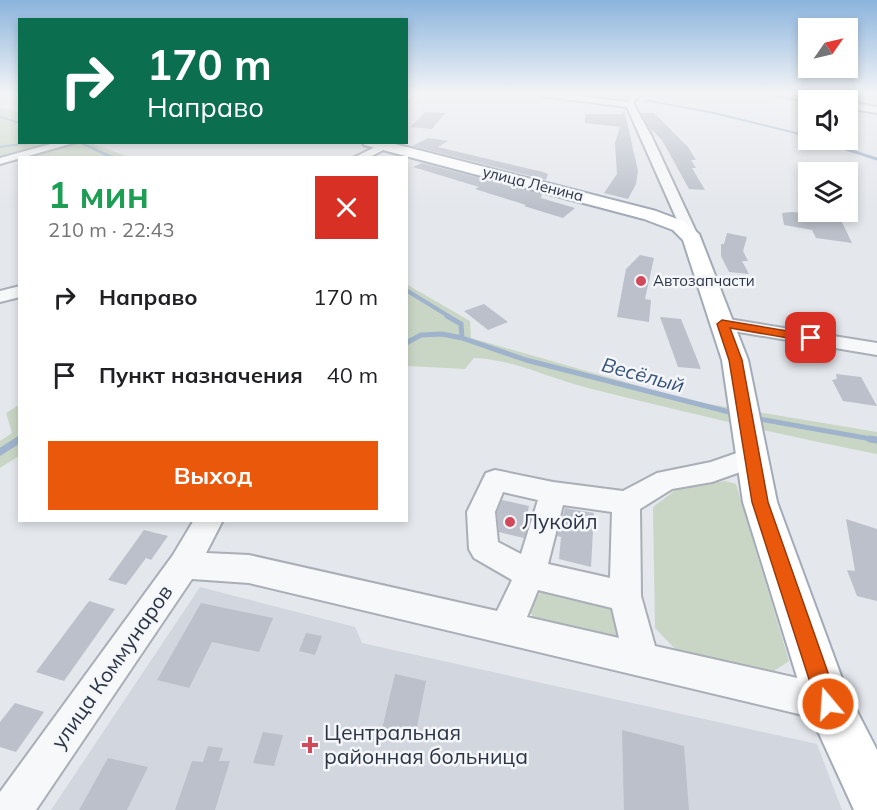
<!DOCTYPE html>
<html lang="ru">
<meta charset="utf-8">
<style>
body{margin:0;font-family:Mulish,sans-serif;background:#f6f6f6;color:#202124;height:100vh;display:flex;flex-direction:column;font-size:22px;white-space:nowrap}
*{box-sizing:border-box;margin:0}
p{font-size:20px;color:#757577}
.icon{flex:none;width:33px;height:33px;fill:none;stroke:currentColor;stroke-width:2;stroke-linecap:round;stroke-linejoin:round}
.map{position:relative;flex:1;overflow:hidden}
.panel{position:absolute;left:18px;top:156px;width:390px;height:366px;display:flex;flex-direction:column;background:#fff;border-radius:0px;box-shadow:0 3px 9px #0003}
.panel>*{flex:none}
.guide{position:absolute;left:18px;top:18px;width:390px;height:126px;border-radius:0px;box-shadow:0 3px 9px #0003;background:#0b6e4f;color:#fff;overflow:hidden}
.needle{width:39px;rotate:56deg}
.fabs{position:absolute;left:798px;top:18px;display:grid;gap:12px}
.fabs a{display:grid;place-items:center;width:60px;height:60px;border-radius:0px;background:#fff;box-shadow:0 3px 9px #0003;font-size:30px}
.pin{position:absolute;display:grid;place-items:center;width:51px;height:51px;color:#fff;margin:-26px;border-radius:12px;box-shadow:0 3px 9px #0006}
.me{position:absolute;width:66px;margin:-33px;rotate:342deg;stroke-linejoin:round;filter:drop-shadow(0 0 4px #0008)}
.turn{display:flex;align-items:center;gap:21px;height:126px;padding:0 30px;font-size:27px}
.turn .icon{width:78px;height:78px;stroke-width:2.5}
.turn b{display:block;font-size:42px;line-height:51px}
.round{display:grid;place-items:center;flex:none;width:63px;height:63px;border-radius:0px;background:#f6f6f6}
.overview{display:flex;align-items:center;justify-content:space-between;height:102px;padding:0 30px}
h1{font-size:36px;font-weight:700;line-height:45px;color:#1e9e55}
.cta{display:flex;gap:12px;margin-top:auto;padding:12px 30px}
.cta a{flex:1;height:69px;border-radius:0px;background:#ea580c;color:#fff;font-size:24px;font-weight:700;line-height:69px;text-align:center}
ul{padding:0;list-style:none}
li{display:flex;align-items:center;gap:18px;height:78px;padding:0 30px}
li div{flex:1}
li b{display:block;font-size:22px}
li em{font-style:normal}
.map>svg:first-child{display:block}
</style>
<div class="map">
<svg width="877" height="810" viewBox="0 0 877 810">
<rect width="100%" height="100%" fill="#e4e7ec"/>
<path fill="#d2d6de" d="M200,587L355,627L362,643L817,744L842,810H51Z"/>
<path fill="#c9d6c5" d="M0,107L19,112L20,142L90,143L129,157L31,158L26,154L0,161Z
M406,284L470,321L471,338L691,401L877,432V454C780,435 684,412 588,388C551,379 513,359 474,358L465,369L407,366Z
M19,405V456L0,468V441L12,433L6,413Z
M725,481L736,484L789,661L771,673L683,657L655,628L653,507L678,488Z
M542,592L612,609L622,621L623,637L613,644L537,624L531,613L533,599Z"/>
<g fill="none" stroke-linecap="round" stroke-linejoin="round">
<path stroke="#9fb4cc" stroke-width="2" d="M622,94L624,97
M645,100L714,113L808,136
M0,117L20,123
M820,140L851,150
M79,142L97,150
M0,147L34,142"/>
<path stroke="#9fb4cc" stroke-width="3" d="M94,149L114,158
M846,149L877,159"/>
<path stroke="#9fb4cc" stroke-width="4" d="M406,290L450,317"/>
<path stroke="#9fb4cc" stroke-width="5" d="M447,316L461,324L462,338
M406,343L421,335L442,334L462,338L526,360L737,414
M754,418L877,440
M18,440L20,439"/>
<path stroke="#9fb4cc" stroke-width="7" d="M870,439L877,440
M0,452L20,439"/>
</g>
<path fill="#bbc0ca" d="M624,109L638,171L636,184L628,199L604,193L617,174L615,143L620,127L585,123V114H623Z
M425,112L445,113L432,129L410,127Z
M641,113H654L688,147L696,160H691L696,168H692L705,190L689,189L662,140L649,127Z
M428,138L448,141L438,147L543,172L548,174L546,180L412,146Z
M422,163L542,194L541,198L575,208L563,218L524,206L526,205L475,189L479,187L413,167Z
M792,212L839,216L852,243L816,238L812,230L784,225L782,213Z
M727,233L747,237L743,251L748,261H742L749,274L729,272L721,256V244H724Z
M640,255L654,258L645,299L651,300L649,322L617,317L626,269Z
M484,304L508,322L488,330L464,311Z
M660,317L681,319L701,369L678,367Z
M836,374L861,377L877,406L843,401L832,380L837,379Z
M502,500L529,506L527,515L531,516L524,538L499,532L497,512Z
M565,508L594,513L591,567L559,559L561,537L557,536Z
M846,519L877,529V601L857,596L847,570L855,571Z
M144,530L168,536L151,560L146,558L126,585L108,580Z
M89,601L115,609L64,681L36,672Z
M201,603L273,618L259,652L212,642L189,688L157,680Z
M306,633L322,636L315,655L299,651Z
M395,674L426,681L415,737L382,729Z
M15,703L44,712L16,752L0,747V722Z
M622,730L684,746L689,810H624Z
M263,732L283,735L274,766L253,763Z
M208,746L223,748L219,761H230L215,810H175L192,761L203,762Z
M108,758L148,767L127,810H79Z"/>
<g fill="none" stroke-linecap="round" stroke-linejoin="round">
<g stroke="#a9aeb7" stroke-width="4">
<path id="minor" d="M406,94H413L406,103Z
M539,94H563L626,102L632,94H641L634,101V105L651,135L699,238L697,241H687L685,238L627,107L543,96Z
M772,94H793L820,100L808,101Z
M848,102L877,107V113L848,108Z
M58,142H77L0,164V158Z
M383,143L388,146L387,148L368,158H353Z
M20,286V297L0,302V291Z
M722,318L877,343V355L715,328L713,324L715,320Z
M751,448L760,451L763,458L760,465L712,482L672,489L640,509L641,596L655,646L828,685L841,690L846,703L841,716L828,721L249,583L192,579L36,810H0V792L173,555L194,520H223L206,553L249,555L497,611L512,580L474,558L469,549L467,512L486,473L495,470L553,482L623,491L657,473L711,462ZM503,492L538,500L521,554L498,542L495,512ZM563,505L612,512L610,578L548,564ZM538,590L612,608L619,638L527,617Z"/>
</g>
<g stroke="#a3abb8" stroke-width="4">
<path id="major" d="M363,142H387L656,211L685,222L699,234L748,360L777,502L847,692L877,750V810H854L805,703L743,502L722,360L683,240L673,230L644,219L364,145Z"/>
</g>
<use href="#minor" fill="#f7f8fa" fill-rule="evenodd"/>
<use href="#major" fill="#fff" fill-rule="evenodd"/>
</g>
<linearGradient id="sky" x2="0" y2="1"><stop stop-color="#8bb4dd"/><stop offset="0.45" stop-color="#f3f4f6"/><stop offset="1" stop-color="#f3f4f6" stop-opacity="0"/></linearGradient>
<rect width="877" height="207" fill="url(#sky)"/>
<path fill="#ea580c" stroke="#983908" stroke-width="1.5" d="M722,320L811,335L817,338L811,342L730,328L742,360L768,502L839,704L836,711L828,714L821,711L817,704L752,502L729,360L717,324Z"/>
<g fill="#d1495b" stroke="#f4f6f9" stroke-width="2">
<circle cx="641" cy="281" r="6"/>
<circle cx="510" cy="522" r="6"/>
<path d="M307 736h6v6h6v6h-6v6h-6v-6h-6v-6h6z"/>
</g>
<g text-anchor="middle" stroke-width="5" stroke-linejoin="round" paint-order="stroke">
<g font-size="15" fill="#2b3445" stroke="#f4f6f9">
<text transform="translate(533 184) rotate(14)" y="5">улица Ленина</text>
</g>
<g font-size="15" fill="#2b3445" stroke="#f4f6f9" text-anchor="start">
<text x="653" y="286">Автозапчасти</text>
</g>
<g font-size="20" font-style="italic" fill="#34527a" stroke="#f4f6f9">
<text transform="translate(643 375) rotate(15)" y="7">Весёлый</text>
</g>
<g font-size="21" fill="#2b3445" stroke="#f4f6f9" text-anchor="start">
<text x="522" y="529">Лукойл</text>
<text x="324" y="740">Центральная<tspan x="324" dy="24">районная больница</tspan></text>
</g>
<g font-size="21" fill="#2b3445" stroke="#f4f6f9">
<text transform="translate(112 667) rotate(-55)" y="7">улица Коммунаров</text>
</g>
</g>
</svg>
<div class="fabs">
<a><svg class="needle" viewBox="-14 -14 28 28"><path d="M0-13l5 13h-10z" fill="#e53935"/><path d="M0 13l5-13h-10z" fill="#757577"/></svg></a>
<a><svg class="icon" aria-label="sound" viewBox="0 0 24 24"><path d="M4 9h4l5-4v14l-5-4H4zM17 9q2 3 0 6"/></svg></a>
<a><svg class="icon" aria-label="layers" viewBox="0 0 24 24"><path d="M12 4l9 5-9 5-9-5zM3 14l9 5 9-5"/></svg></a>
</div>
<div class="pin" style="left:811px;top:338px;background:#d93025"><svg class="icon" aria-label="arrive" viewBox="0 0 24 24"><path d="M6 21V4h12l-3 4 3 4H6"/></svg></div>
<svg class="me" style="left:828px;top:704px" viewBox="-20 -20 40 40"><circle r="17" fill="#ea580c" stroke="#fff" stroke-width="3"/><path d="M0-11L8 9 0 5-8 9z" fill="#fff"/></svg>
<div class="guide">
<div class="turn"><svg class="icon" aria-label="right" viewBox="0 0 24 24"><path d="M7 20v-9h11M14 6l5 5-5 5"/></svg><div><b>170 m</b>Направо</div></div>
</div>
<section class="panel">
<div class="overview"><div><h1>1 мин</h1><p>210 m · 22:43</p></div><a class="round" style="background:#d93025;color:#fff"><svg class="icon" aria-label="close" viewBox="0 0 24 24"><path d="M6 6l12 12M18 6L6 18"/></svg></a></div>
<ul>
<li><svg class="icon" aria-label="right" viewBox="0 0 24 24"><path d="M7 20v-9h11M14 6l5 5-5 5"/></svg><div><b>Направо</b></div><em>170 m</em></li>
<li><svg class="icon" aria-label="arrive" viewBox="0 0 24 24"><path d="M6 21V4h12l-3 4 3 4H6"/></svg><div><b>Пункт назначения</b></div><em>40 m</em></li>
</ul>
<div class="cta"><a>Выход</a></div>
</section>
</div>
